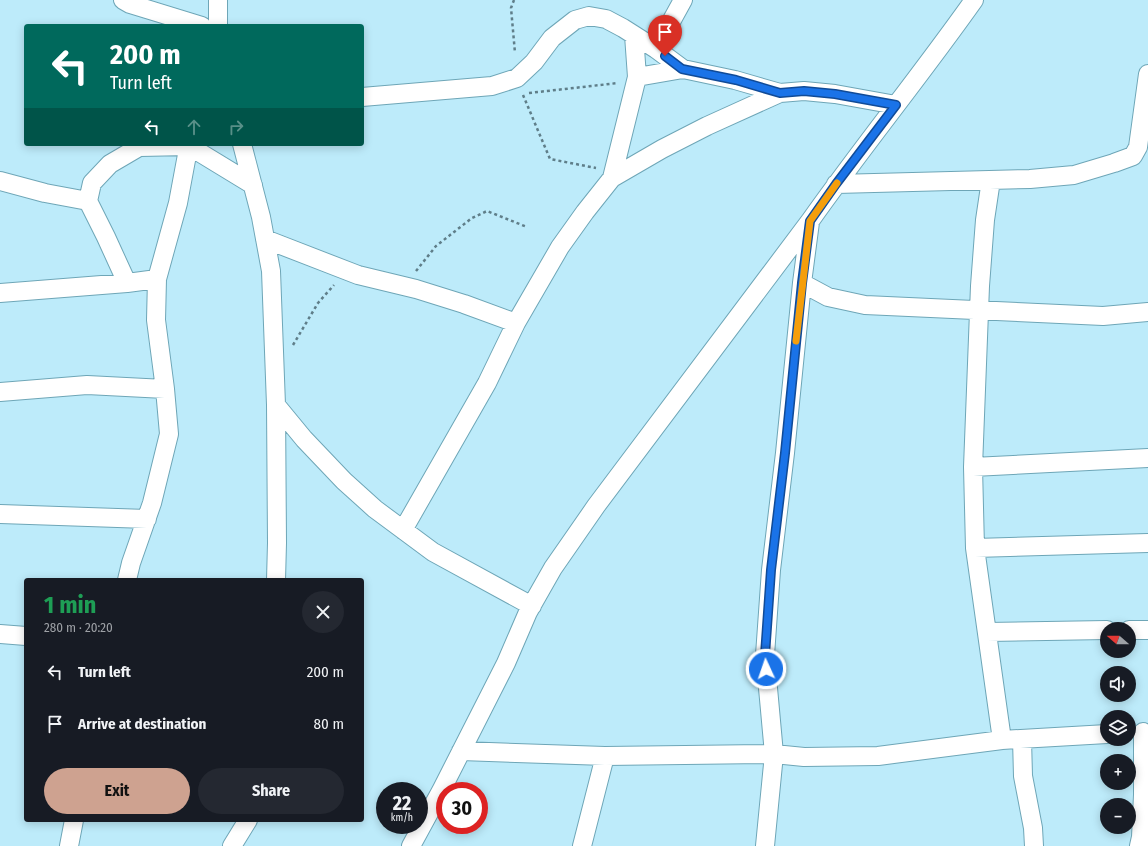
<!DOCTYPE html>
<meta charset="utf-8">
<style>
body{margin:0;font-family:"Fira Sans Condensed",sans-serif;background:#242831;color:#f1f3f6;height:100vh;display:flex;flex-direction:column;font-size:15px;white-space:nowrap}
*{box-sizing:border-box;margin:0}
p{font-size:13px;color:#9ea1a6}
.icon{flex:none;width:22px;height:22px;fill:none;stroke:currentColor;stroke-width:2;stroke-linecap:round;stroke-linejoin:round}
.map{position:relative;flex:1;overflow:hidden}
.drawer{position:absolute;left:24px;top:578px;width:340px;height:244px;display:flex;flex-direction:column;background:#171b24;border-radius:4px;box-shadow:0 2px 10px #0003}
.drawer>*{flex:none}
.banner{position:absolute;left:24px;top:24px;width:340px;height:122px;border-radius:4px;box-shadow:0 2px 10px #0003;background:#00695c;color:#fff;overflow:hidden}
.needle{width:26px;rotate:290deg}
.fabs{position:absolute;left:1100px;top:622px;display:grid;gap:8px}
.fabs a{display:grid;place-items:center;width:36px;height:36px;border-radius:50%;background:#171b24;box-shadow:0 2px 10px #0003;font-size:20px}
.speed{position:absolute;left:376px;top:782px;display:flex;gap:8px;font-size:20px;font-weight:700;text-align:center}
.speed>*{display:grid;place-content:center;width:52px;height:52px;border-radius:50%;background:#171b24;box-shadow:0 2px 10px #0003;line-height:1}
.speed small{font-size:10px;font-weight:400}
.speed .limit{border:6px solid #d22;background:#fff;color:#111}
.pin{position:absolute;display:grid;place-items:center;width:34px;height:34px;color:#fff;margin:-41px -17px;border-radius:50% 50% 50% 0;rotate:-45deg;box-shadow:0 0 4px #0007}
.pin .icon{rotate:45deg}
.me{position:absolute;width:44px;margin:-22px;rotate:357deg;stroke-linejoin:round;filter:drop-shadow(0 0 3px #0008)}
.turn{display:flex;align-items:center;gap:14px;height:84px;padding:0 20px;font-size:18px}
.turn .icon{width:52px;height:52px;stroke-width:2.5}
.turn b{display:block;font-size:28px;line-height:34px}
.lanes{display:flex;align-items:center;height:38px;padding:0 20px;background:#0003;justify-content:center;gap:20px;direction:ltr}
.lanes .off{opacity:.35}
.round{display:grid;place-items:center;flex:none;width:42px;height:42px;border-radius:21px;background:#242831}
.head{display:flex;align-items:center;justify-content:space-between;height:68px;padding:0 20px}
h1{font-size:24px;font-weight:700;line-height:30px;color:#1e9e55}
.action{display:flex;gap:8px;margin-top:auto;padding:8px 20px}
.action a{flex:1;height:46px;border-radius:24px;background:#cea290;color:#111;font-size:16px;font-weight:700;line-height:46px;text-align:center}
.action a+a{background:#242831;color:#f1f3f6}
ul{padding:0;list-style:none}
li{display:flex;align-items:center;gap:12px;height:52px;padding:0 20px}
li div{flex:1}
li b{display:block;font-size:15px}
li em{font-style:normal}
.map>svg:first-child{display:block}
</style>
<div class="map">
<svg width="1148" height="846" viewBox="0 0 1148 846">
<rect width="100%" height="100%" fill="#bdebfa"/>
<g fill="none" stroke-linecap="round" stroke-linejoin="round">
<g stroke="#6ea6b7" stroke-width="20">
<path id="street" d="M123,0L130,4L202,26
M218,26V0
M656,49L683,0
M637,77L683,69
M362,97L492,86L517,78L534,62L552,38L575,20L589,16L606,19L623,28L656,49L683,69L735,80L780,93L804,91L835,94L896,105
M242,144L261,217L271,271L276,405L277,543L276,580
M612,178L637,77L634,35
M991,180L985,220L980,286L973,467L975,548L1002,740
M0,181L45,193L88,201
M836,184L1030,179L1074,175L1114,163L1133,156L1138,147L1148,74
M265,239L358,275L416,289L464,304L516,323
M127,283L106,237L88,201L92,183L110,164L139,147L189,146L253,185
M802,283L828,297L865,305L1103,316L1148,312
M0,293L127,283L157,279
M0,392L87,385L165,389
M276,405L304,439L344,481L375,509L433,552L532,606
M973,467L1148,458
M0,514L147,519
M403,530L487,383L516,323L560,247L585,212L612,178L662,149L707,126L780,93
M975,548L1148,543
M127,580L131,563L152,503L169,434L165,389L156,320L157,279L178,203L189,144
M1129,630H1148
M987,632L1107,630
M0,634L26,636
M1022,739L1023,776L1033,828L1034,846
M461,751L605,756L774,754L804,757L878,756L1002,740L1107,734
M69,846L74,820
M232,846L248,820
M411,846L442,789L506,663L528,612L553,568L596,506L810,221C863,146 921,75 974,0
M582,846L605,756
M765,846L774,754L765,655L771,570L785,453L802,283L810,222
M1139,846L1141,837L1143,795V732"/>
</g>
<path stroke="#5f7e89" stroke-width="2.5" stroke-dasharray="3 3" stroke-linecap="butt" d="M514,0L511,8L515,53
M529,93L618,83
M523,95L550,159L596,168
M416,271L436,246L472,218L487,211L527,227
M293,345L318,303L334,285"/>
<use href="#street" stroke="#fff" stroke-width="18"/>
</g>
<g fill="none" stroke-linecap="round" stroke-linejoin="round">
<g stroke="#114b97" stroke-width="10">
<path id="route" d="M665,56L682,69L736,80L780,93L804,91L835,94L896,105L836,184L810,221L802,283L785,453L771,570L765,655L766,669"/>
</g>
<use href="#route" stroke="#1a73e8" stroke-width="7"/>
<path stroke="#f59e0b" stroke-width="7" d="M796,341L810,221L837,183"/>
</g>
</svg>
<div class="fabs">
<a><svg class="needle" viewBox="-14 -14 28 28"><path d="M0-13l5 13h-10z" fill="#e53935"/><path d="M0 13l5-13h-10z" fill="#9ea1a6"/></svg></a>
<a><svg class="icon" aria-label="sound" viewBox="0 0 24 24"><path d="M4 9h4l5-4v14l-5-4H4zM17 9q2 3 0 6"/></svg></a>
<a><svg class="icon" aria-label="layers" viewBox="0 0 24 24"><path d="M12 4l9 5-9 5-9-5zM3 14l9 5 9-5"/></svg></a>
<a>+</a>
<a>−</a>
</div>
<div class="speed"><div>22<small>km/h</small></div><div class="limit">30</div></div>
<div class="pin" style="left:665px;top:56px;background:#d93025"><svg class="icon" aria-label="arrive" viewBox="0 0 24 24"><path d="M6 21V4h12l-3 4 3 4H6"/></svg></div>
<svg class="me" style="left:766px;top:669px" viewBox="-20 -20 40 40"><circle r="17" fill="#1a73e8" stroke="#fff" stroke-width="3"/><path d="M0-11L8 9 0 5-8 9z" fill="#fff"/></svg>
<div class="banner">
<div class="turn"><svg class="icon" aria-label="left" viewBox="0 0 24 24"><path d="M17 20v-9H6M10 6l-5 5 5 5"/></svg><div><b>200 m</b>Turn left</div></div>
<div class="lanes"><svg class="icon" aria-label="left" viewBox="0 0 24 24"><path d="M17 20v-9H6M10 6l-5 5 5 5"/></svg><svg class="icon off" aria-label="ahead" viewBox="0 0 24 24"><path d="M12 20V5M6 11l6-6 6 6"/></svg><svg class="icon off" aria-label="right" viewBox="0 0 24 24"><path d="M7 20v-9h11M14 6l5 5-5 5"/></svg></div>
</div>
<section class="drawer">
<div class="head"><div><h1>1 min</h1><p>280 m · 20:20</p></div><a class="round"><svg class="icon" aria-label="close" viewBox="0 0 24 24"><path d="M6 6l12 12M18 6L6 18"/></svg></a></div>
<ul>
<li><svg class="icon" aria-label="left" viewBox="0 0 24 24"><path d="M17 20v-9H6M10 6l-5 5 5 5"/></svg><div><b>Turn left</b></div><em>200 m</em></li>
<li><svg class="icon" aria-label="arrive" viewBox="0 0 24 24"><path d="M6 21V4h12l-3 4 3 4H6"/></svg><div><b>Arrive at destination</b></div><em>80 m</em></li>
</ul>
<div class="action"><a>Exit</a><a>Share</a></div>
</section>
</div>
